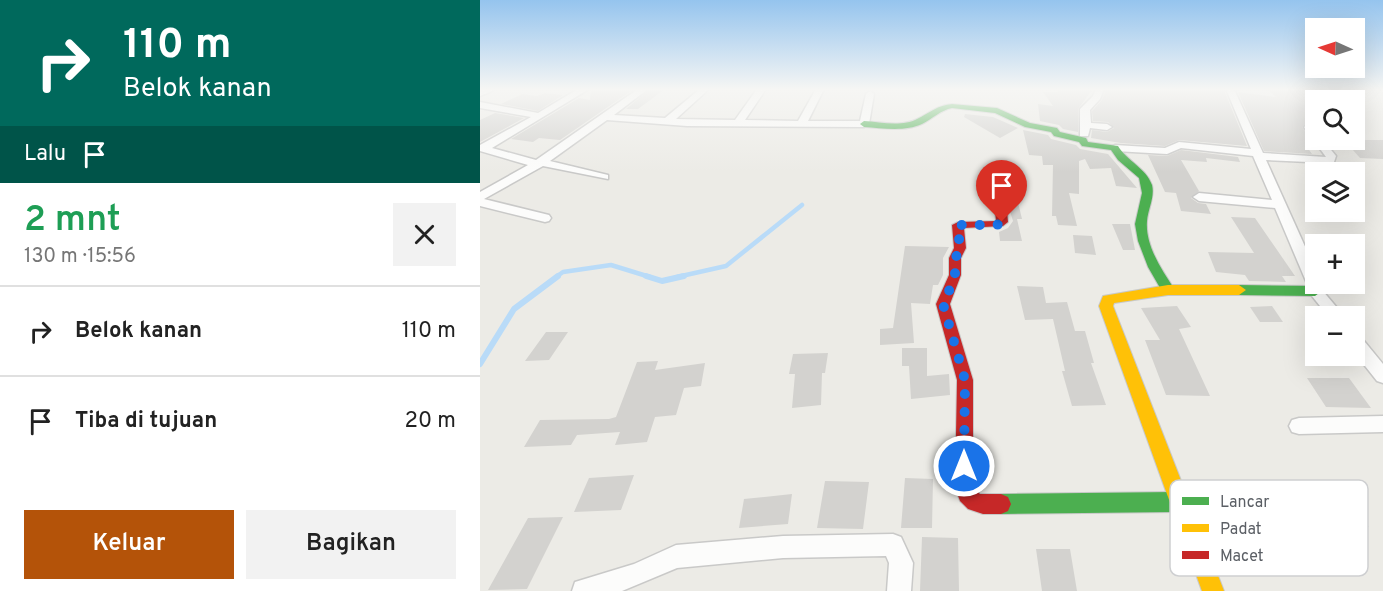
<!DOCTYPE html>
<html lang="id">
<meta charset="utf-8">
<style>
body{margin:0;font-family:Overpass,sans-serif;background:#f2f2f2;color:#222;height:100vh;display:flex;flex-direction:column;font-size:22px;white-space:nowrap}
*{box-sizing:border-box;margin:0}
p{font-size:20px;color:#767676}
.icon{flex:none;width:33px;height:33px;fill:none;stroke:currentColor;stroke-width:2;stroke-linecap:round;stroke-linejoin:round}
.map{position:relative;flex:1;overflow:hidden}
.details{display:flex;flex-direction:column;background:#fff;width:480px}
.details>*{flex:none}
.hud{background:#00695c;color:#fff;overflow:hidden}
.needle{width:39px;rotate:273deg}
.tools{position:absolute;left:825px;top:18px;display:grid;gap:12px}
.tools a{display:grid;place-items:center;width:60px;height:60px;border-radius:0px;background:#fff;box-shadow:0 6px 24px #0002;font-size:30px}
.pin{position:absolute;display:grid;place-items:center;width:51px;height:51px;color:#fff;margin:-62px -26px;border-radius:50% 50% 50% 0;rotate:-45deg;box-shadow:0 0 6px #0007}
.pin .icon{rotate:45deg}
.me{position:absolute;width:66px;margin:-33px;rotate:0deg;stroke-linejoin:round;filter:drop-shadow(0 0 4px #0008)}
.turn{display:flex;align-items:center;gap:21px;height:126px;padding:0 24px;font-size:27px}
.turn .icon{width:78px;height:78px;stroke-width:2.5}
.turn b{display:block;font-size:42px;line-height:51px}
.then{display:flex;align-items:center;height:57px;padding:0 24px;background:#0003;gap:12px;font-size:22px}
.round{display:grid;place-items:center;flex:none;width:63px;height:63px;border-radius:0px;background:#f2f2f2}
.headline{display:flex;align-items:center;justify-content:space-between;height:102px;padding:0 24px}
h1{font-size:36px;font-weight:600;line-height:45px;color:#1e9e55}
.primary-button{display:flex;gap:12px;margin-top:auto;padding:12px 24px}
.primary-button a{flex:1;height:69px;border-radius:0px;background:#b45309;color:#fff;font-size:24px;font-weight:600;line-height:69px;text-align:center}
.primary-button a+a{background:#f2f2f2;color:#222}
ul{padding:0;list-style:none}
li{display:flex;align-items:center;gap:18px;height:90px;padding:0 24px;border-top:2px solid #e0e0e0}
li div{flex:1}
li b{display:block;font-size:22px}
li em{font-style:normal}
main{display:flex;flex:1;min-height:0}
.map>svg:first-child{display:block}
</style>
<main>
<section class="details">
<div class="hud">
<div class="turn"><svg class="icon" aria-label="right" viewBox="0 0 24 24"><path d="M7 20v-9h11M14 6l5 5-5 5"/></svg><div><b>110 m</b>Belok kanan</div></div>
<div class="then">Lalu<svg class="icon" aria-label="arrive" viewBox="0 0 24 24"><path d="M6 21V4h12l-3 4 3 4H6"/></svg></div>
</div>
<div class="headline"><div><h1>2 mnt</h1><p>130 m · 15:56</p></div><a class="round"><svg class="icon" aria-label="close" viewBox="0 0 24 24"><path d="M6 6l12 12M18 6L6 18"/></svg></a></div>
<ul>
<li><svg class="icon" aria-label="right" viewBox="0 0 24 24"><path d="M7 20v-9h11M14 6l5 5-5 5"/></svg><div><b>Belok kanan</b></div><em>110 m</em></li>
<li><svg class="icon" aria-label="arrive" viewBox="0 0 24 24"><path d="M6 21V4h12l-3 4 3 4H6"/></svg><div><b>Tiba di tujuan</b></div><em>20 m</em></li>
</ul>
<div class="primary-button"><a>Keluar</a><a>Bagikan</a></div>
</section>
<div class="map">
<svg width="903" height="591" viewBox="0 0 903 591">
<rect width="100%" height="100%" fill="#ecebe6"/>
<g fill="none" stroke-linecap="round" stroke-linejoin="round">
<path stroke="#b9dbf8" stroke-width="4.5" d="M76,277L83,272L131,265L170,277
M197,277L246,266L322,205"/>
<path stroke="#b9dbf8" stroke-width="6" d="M166,276L182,281L204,276
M0,364L34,309L78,276"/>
</g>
<path fill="#d3d2cf" d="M111,89H154L80,140L59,138L53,142L31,139L99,98L110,100Z
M170,89H185L158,109H146Z
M577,89H613L598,109V132L583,129L579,125L560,121L558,104L573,106L563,92H578Z
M626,89L744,90L767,146L699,140L685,146L641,143L611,138L612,130L627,132L634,128L628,122L613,121L612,111L622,100Z
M787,89H831L836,94V126L828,122L822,127L834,145L825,144L832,154L784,151L758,92L796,97Z
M65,93L83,95L58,111L21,104L42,94L57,96Z
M15,113L44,118L0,142V120Z
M485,114L513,117L538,128L520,138L484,117Z
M543,130L568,135L571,139L596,145L600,149L628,154L657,188L636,186L631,168L610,169L605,159L599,161V194L589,193L597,226L578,225L576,216H572L573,165H563L562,156L549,155Z
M864,140H903V159L880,158Z
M701,150L758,157L760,162L726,158L727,162L701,160L719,191L711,198L718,203L726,204L731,214L701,211L696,193L685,192L668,155L687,156Z
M512,194H536L542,219H537L542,241H520L519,232L528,228L533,221L528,205H514Z
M751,217L775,218L815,276H802L806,282L769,281L765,275L736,272L728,252L774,253Z
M632,224H650L655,250H643Z
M593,235L612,236L616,255L595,253Z
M425,246L469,247L463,258V275L458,285H453L450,304L431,303L434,343L400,345V329L413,328Z
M537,286L563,287L566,303L587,302L595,331H605L614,363H611L626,405L592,406L582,371H585L573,319L545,320Z
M697,306L711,327L699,329L730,396L686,395L665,340H680L661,308Z
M792,306L803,322H780L770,307Z
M66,332H88L69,360L45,361Z
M422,348H447V376L469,374L470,395L431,399L429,366H422Z
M348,353L345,373H342L341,405L312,408L315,374H309L313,354Z
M178,361L175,370L225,363L221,386L204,388L196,415L175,417L167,442L135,445L140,432L97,435L91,445L44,447L60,420L129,419L136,417L157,362Z
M827,378H869L891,408L846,407Z
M154,475L141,510L94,512L109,478Z
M425,478L453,479L452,528H421Z
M345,481L389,482L383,529L337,528Z
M312,494L308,524L259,528L264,499Z
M873,505L889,527L835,533L821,510Z
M83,517L47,589L8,590L48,518Z
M442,537L478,538L479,591H440Z
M556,549H590L597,591H562Z"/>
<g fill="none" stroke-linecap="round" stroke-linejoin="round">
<g stroke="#c9c9c8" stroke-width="3">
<path id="street" d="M13,89L12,91L0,96V90Z
M98,89H109L12,148L56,160L158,89H168L134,115L185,118L220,89H229L196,119L255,120L277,89H286L265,120L318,121L336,89H344L328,121H380L386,94L390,91L394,94L389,124L384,127L207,126L127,120L70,161L128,175V179L63,166L4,199L69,215L71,218L69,221L65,222L0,206V192L48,165L0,151V145L51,117L0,108V102L58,113Z
M616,89H624L620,99L610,110L611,123L627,124L632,127L627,130L610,128L608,136H600V109L613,96Z
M746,89H754L783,153L846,157L824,127L829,124L836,129V140H843L856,156L854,162L850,163L786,160L836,271V284H841L842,290L864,316H848L828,291V286L795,208L719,201L713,197L719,193L792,200L773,156L701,148L687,154L635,151L630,148L635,145L685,148L699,142L771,149Z
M835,89H872L873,91L869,94Z
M874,334L880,336L903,364V383L897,381L874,352Z
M903,416V432L819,434L812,432L809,426L812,420L819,418Z
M413,534L421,537L433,563L431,591H407L409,563L406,556L303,558L197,568L142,591H92L95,582L154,564L196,545L303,536Z"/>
</g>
<g stroke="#c8c9c8" stroke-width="2">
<path id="fast" d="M472,104L517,108L550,123L577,128L580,132L606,138L608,142L638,146C647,161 666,168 672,185C675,197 668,209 667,221C665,246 682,270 695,290L693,293H683L668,267L658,241L655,224L662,193L659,178L638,160L631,150L602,146L599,142L574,136L571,132L545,127L515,113L472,108C461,110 452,119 442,124C425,132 402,128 384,127L380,124L384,121C400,122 422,127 437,119C449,113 458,105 472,104Z
M759,285L835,286L842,291L835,296L759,295L752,290Z
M785,491L792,494L795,501L792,508L785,511L521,514L514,511L511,504L514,497L521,494Z"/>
</g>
<g stroke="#c8c9c8" stroke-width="2">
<path id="slow" d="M688,285H759L766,290L759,295H688L634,303L633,306L744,591H722L619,306L623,296Z"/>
</g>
<g stroke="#c8c9c8" stroke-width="2">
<path id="jam" d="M521,208L527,211L528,222L523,226L484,228L486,248L481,258V275L470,304L493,380V487L500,494H521L528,497L531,504L528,511L521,514H503L488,509L480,501L475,488L477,380L456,304L469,275V258L474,248L472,225L478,222L516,221L515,211Z"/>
</g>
<use href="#street" fill="#fcfcfb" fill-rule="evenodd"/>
<use href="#fast" fill="#4caf50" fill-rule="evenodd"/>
<use href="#slow" fill="#ffc107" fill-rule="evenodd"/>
<use href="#jam" fill="#c62828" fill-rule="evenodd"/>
</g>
<linearGradient id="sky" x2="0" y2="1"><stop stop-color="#95c4ee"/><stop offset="0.52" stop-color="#f6f6f4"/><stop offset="1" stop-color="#f6f6f4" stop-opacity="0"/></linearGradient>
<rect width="903" height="172" fill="url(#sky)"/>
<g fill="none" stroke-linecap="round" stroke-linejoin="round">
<path stroke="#1a73e8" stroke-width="10" stroke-dasharray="0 18" d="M484,466L485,380L463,304C469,291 479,272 475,258L480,251L478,225H517L522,222"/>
</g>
<rect x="690" y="480" width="198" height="96" rx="9" fill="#fff" stroke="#cecfd1" stroke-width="1.5"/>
<rect x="702" y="497" width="27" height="8" fill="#4caf50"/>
<rect x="702" y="524" width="27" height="8" fill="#ffc107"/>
<rect x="702" y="551" width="27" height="8" fill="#c62828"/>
<g font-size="16" fill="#5b5f65">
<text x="740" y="507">Lancar</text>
<text x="740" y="534">Padat</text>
<text x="740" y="561">Macet</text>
</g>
</svg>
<div class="tools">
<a><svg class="needle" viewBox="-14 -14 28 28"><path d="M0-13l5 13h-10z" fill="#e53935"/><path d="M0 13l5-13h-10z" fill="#767676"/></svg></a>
<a><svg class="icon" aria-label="search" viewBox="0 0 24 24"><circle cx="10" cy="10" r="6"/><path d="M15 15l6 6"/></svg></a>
<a><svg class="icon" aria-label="layers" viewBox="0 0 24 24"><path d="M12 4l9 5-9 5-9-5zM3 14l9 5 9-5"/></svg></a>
<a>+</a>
<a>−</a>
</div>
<div class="pin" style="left:522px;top:222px;background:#d93025"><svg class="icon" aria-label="arrive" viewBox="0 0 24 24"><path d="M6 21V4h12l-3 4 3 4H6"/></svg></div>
<svg class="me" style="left:484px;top:466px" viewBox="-20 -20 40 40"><circle r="17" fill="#1a73e8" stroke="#fff" stroke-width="3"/><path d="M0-11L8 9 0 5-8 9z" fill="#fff"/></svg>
</div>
</main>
